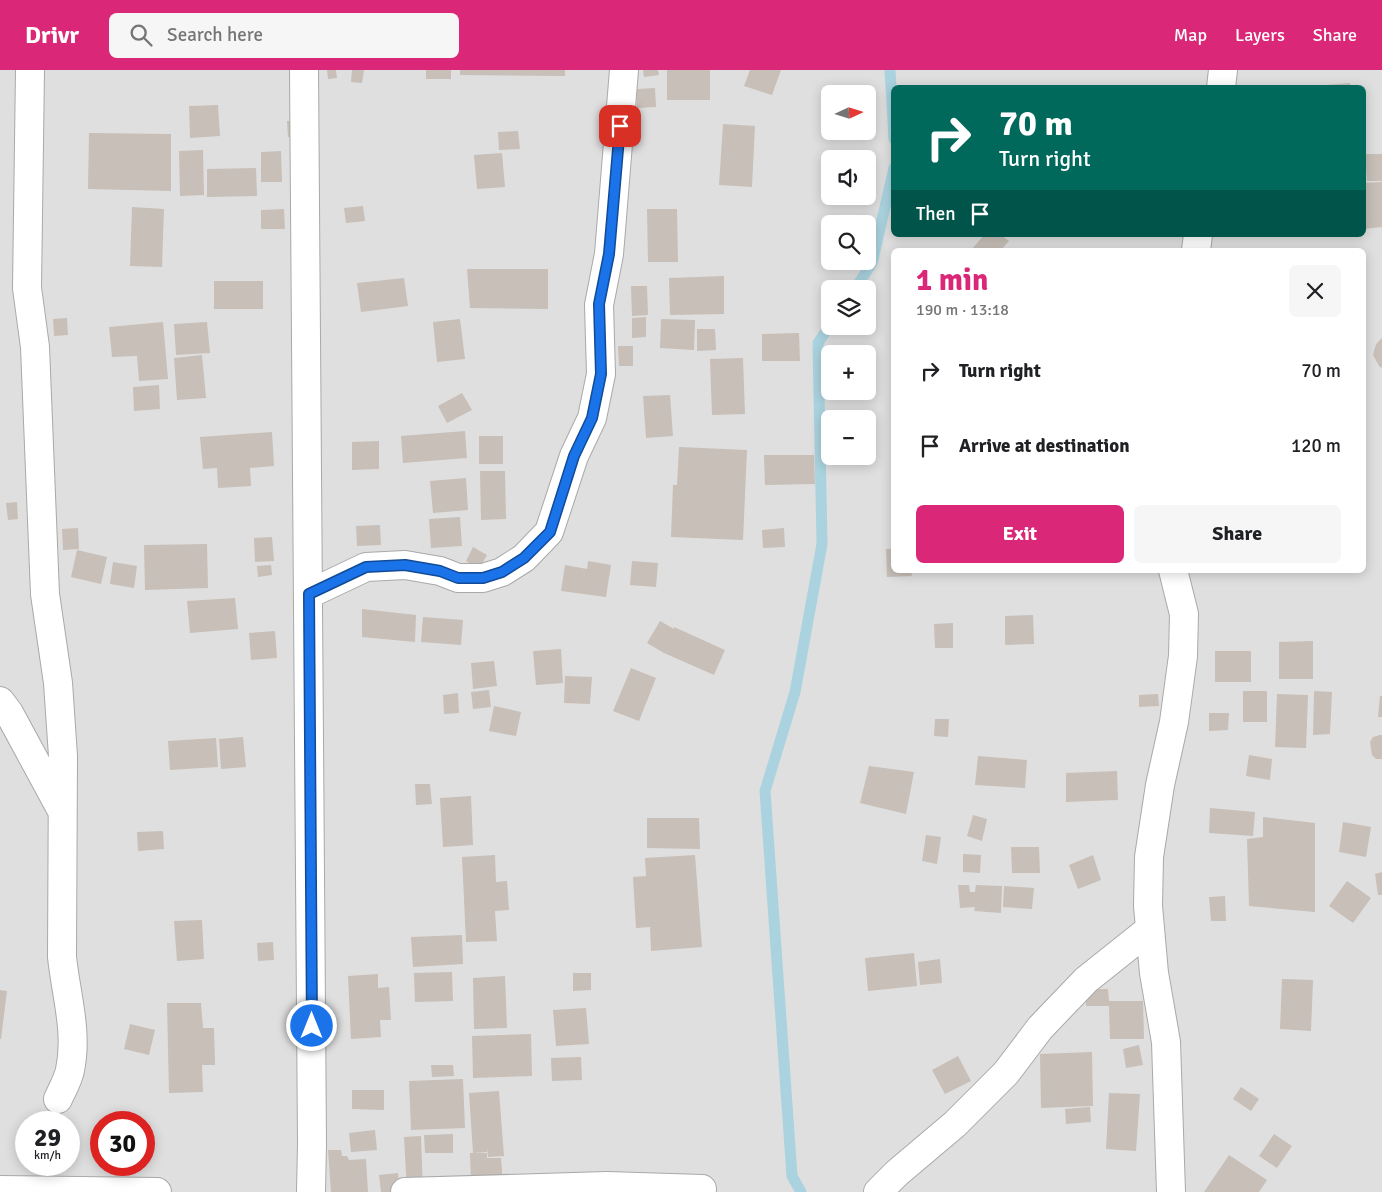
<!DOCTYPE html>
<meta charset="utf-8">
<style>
body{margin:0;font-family:Signika,sans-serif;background:#f6f6f6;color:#202124;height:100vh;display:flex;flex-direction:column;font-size:19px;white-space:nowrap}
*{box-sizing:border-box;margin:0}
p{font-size:16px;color:#757577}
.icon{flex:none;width:28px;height:28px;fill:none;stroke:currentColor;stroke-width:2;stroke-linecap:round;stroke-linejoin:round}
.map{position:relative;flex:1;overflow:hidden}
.panel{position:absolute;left:891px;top:178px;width:475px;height:325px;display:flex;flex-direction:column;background:#fff;border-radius:8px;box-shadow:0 2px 12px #0003}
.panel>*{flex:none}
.banner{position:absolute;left:891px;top:15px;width:475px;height:152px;border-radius:8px;box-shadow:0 2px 12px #0003;background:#00695c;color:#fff;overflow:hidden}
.needle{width:32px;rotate:86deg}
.tools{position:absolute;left:821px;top:15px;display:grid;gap:10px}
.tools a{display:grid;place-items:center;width:55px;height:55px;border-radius:8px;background:#fff;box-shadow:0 2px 12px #0003;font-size:25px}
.speed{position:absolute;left:15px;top:1041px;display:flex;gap:10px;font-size:25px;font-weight:700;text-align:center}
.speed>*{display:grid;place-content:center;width:65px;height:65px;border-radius:50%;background:#fff;box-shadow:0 2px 12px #0003;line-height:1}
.speed small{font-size:12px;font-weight:400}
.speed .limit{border:8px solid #d22;background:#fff;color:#111}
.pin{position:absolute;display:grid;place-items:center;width:42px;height:42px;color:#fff;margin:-21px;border-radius:10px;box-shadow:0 2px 8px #0006}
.me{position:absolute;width:55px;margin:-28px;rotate:0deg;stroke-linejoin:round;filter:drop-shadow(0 0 4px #0008)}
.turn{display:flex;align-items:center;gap:18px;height:105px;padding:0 25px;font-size:22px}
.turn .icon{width:65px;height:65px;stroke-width:2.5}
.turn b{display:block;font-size:35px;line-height:42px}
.then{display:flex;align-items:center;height:48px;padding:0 25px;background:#0003;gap:10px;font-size:19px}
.round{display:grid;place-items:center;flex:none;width:52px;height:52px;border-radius:8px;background:#f6f6f6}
.overview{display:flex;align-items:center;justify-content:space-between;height:85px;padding:0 25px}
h1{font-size:30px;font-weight:800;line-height:38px;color:#db2777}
.action{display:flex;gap:10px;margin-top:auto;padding:10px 25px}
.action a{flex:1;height:58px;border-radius:8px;background:#db2777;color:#fff;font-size:20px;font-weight:800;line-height:58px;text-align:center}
.action a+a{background:#f6f6f6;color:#202124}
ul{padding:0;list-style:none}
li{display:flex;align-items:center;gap:15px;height:75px;padding:0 25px}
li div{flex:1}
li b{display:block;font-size:19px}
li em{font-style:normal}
header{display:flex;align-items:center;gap:30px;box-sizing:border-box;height:70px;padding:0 25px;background:#db2777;color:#fff}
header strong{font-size:24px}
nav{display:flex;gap:28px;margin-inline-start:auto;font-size:18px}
.search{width:350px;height:45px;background:#f6f6f6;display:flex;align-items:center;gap:12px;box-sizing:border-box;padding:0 18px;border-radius:8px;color:#757577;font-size:19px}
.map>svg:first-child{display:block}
</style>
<header>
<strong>Drivr</strong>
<div class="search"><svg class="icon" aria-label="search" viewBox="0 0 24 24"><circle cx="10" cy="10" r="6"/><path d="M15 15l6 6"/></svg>Search here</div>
<nav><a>Map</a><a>Layers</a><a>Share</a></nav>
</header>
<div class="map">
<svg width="1382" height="1122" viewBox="0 0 1382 1122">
<rect width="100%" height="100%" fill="#f2efe9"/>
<path fill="#e0dfdf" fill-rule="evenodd" d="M0,0H1382V1122H0ZM894,18H1364V165H894ZM830,24H868V61H830ZM830,89H868V126H830ZM830,154H868V191H830ZM894,180H1364V500H894ZM830,219H868V256H830ZM830,284H868V321H830ZM830,349H868V386H830ZM26,1052H69V1095H26ZM101,1052H144V1095H101Z"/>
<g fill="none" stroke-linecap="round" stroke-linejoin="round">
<path stroke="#aad3df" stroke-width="11" d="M890,0L894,69
M855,219L872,193L894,98
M801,1122L792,1106L765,721L795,622L822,474L818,273L830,255"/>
</g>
<path fill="#c7bfb8" d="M327,0H336L337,8L328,9Z
M352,0H364L362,13L351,12Z
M426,0H451V9H426Z
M460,0H565V6L460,5Z
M643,0H658L659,5L644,7Z
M667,0H710V30H667Z
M750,0H781L772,25L744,16Z
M1350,13L1351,18H1327V15Z
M655,18L656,37L637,38V19Z
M218,35L220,66L190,68L189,36Z
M287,51H297L298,67H288Z
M723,54L755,56L752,117L719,115Z
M518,61L520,79L499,80L498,62Z
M89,63L171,64V121L88,119Z
M203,80L204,125L180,126L179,81Z
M281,81L282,112H261V82Z
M502,83L505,117L477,119L474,85Z
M1365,84H1382V111H1367Z
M256,98L257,126L207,127V99Z
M1382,112V157L1364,159V113Z
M363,136L365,151L346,153L344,138Z
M132,137L164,139L162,197L130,196Z
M284,139L285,159H261V140Z
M647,139H677L678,192H648Z
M984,165H1001L1009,171L1001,180H971Z
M467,199H548V239L470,238Z
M724,206V244L670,245L669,208Z
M404,208L408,236L361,242L357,213Z
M214,211H263V239H214Z
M631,216H647L648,245L632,246Z
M646,247V267L632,268V248Z
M67,248L68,265L54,266L53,249Z
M460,249L465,289L437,292L433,252Z
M661,249L695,250L694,280L660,278Z
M163,252L168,309L139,311L137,286L112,287L109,257Z
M207,252L210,283L176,285L174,254Z
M697,259H715L716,280L697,281Z
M799,263L800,291H762V264Z
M1382,268V298L1379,296L1373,285L1376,274Z
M618,276H633V296H619Z
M202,285L206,328L177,330L174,288Z
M743,288L745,344L712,345L710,289Z
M159,315L160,339L134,341L133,317Z
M462,323L472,340L447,353L438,336Z
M670,325L673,366L646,368L643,326Z
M465,361L467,388L403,393L401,366Z
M272,362L274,396L250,398L251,416L218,418L217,398L203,399L200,367Z
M479,366H503V394H479Z
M379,371V399L352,400V372Z
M679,377L747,380L743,470L671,467L673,415H677Z
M764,385H814L815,414L765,415Z
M480,401H505L506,449L481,450Z
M466,408L468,440L433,443L430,411Z
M17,432L18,449L8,450L6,433Z
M460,447L462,476L431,478L429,449Z
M380,455L381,475L357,476L356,456Z
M78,458L79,479L63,480L62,459Z
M784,458L785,477L763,478L762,460Z
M272,467L274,491L255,492L254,468Z
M207,474L208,518L145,520L144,475Z
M473,477L487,485L479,499L466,491Z
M886,479H894V500H911L912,506L887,507Z
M77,480L107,487L101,514L71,507Z
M588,491L611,495L606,527L561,521L565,495L587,499Z
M632,491L658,493L656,517L630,515Z
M113,492L137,496L134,518L110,514Z
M271,495L272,505L258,507L257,496Z
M235,528L238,559L190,563L187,531Z
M362,539L416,545L415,572L362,567Z
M1033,545L1034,574L1005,575V546Z
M423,547L463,550L461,575L421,572Z
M660,551L674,559V557L725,580L714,605L664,583L647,573Z
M953,553V578H935L934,554Z
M275,561L277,588L251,590L249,563Z
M1313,571V609H1279V572Z
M561,579L563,613L536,615L533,581Z
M1215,581H1251V612H1215Z
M494,591L497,616L473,619L471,593Z
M631,598L656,608L639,651L613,641Z
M565,606L592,607L590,634L564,633Z
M489,620L491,637L473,639L471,622Z
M1243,621H1267V652H1243Z
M1314,621L1332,622L1330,664L1313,665Z
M458,623L459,643L444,644L443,625Z
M1158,624L1159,636L1139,637V625Z
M1277,624L1308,625L1306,678L1275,677Z
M1380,626H1382V647H1378Z
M494,636L521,642L516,666L489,661Z
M1209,643H1229L1228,660L1209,661Z
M935,649H949L948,667L934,666Z
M1380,665H1382V689H1376L1372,685L1370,672L1373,667Z
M243,667L246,697L221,699L219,669Z
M216,668L218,697L170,700L168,671Z
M1249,685L1272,689L1270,710L1246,706Z
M978,686L1027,690L1025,718L975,715Z
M869,696L914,702L906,744L860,733Z
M1117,701L1118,730L1066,732V703Z
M415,714H430L432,734L416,735Z
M471,726L473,775L443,777L440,728Z
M1210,738L1255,742L1253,766L1209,763Z
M973,745L987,749L982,771L967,766Z
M1263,747L1315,753V842L1249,836L1247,769L1263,767Z
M647,748H699L700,779L647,778Z
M1343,752L1371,757L1366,787L1339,782Z
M163,761L164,779L138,781L137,762Z
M926,765L941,767L937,794L922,791Z
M1011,777H1039L1040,803H1012Z
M963,784L981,785L980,803L963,802Z
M495,785L496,812L507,811L509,840L495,841L497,871L466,872L462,787Z
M695,785L702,877L651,881L650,857L636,858L633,807L646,806L645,788Z
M1093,785L1101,810L1078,819L1069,795Z
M1382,802V825H1378L1375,804Z
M1347,811L1371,828L1353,853L1329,836Z
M958,815H969L970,822H975L976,815L1002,816L1001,843L974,841L975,837L960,838Z
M1004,816L1034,818L1032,839L1003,837Z
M1225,826L1226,851H1211L1209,827Z
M202,850L204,889L177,891L174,851Z
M462,865L463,894L413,897L411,867Z
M273,872L274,890L258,891L257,873Z
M914,883L917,916L868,921L865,888Z
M940,889L942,913L920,915L918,892Z
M452,902L453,931L415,932L414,903Z
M573,903H591V920L573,921Z
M378,904V918L389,917L391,950H380L381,967L351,969L348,906Z
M505,906L507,958L474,959L473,908Z
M1282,909L1313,910L1311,961L1280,959Z
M1086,919H1108L1109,931H1143L1144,969H1110L1109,936H1086Z
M0,920L7,921L1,969H0Z
M167,933H201L203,958H214L215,995H202L203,1022L169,1023Z
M586,938L589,974L556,976L553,940Z
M130,954L155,960L149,985L124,979Z
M531,964L532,1006L473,1008L472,966Z
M1139,975L1143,995L1126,998L1123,979Z
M1092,982L1093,1036L1041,1038L1040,984Z
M958,986L971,1011L945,1024L932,1000Z
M581,987L582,1010L552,1011L551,988Z
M431,995H453L454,1006L432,1007Z
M463,1009L465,1058L411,1060L409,1011Z
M1241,1017L1259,1029L1251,1041L1233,1029Z
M352,1020H384V1040L352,1039Z
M499,1021L504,1086L488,1087L487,1078V1082L473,1083L469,1023Z
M1109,1023L1140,1024L1136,1081L1106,1079Z
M1090,1037L1091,1052L1066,1054L1065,1039Z
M375,1060L377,1080L351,1082L349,1063Z
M453,1064V1083H425L424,1065Z
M1274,1064L1292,1076L1277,1098L1259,1086Z
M421,1066L423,1122H407L404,1067Z
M328,1080H341L342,1086H347L349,1090L366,1089L368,1122H331Z
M470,1083H487V1088H501L503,1113L471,1114Z
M1229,1085L1267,1110L1259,1122H1204Z
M398,1103L400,1122H381L379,1105Z"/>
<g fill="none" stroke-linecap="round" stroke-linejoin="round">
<g stroke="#a9a9a9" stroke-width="30">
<path id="street" d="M30,0L27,218L35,277L45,524L58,613L63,686L62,887C66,925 78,962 70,1000C68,1010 62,1020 58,1029
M304,0L312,1074L311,1122
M1221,18L1223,0
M1196,180L1198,165
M309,524L366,497L405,495L440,501L458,508H483L502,502L524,488L549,462L574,386L592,348L601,304L599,235L609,184L624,0
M0,631L9,643L61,739
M0,1120L157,1122
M405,1122L607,1116L702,1119
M878,1122L897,1103L955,1054L1006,1003L1040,958L1086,910L1150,859
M1171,1122L1166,972L1154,903L1148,836L1149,787L1160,715L1174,652L1183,586L1184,544L1173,500"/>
</g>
<use href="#street" stroke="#fff" stroke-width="28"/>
</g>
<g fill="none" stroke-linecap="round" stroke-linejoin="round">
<g stroke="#114b97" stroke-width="12">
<path id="route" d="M312,956L309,524L366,497L405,495L440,501L458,508H483L502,502L524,488L550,462L574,386L592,348L601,304L599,234L609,184L620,56"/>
</g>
<use href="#route" stroke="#1a73e8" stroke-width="9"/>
</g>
</svg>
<div class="tools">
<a><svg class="needle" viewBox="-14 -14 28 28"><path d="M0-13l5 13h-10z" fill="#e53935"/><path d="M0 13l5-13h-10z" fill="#757577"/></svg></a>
<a><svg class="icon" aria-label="sound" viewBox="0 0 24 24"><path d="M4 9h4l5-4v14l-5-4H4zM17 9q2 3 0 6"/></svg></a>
<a><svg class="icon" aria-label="search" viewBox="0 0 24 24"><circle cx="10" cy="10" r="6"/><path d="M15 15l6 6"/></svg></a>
<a><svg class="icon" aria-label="layers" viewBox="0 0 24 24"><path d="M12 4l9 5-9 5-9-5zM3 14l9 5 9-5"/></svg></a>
<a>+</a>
<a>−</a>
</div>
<div class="speed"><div>29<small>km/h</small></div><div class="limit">30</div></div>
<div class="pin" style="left:620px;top:56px;background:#d93025"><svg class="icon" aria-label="arrive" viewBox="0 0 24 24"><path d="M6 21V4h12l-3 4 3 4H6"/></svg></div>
<svg class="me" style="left:312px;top:956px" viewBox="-20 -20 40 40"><circle r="17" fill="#1a73e8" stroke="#fff" stroke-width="3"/><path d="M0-11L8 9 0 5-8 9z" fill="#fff"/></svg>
<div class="banner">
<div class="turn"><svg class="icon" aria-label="right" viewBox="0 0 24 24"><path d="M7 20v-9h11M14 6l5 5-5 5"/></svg><div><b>70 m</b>Turn right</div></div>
<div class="then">Then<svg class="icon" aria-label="arrive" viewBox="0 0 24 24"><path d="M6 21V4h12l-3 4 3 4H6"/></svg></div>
</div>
<section class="panel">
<div class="overview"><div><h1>1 min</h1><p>190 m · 13:18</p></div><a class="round"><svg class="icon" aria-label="close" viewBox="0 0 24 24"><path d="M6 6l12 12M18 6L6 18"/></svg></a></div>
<ul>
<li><svg class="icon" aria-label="right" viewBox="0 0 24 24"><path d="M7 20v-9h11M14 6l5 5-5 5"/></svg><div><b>Turn right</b></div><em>70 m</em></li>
<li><svg class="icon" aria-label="arrive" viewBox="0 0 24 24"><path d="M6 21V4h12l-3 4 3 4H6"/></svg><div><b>Arrive at destination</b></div><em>120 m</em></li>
</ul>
<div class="action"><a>Exit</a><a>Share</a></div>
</section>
</div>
